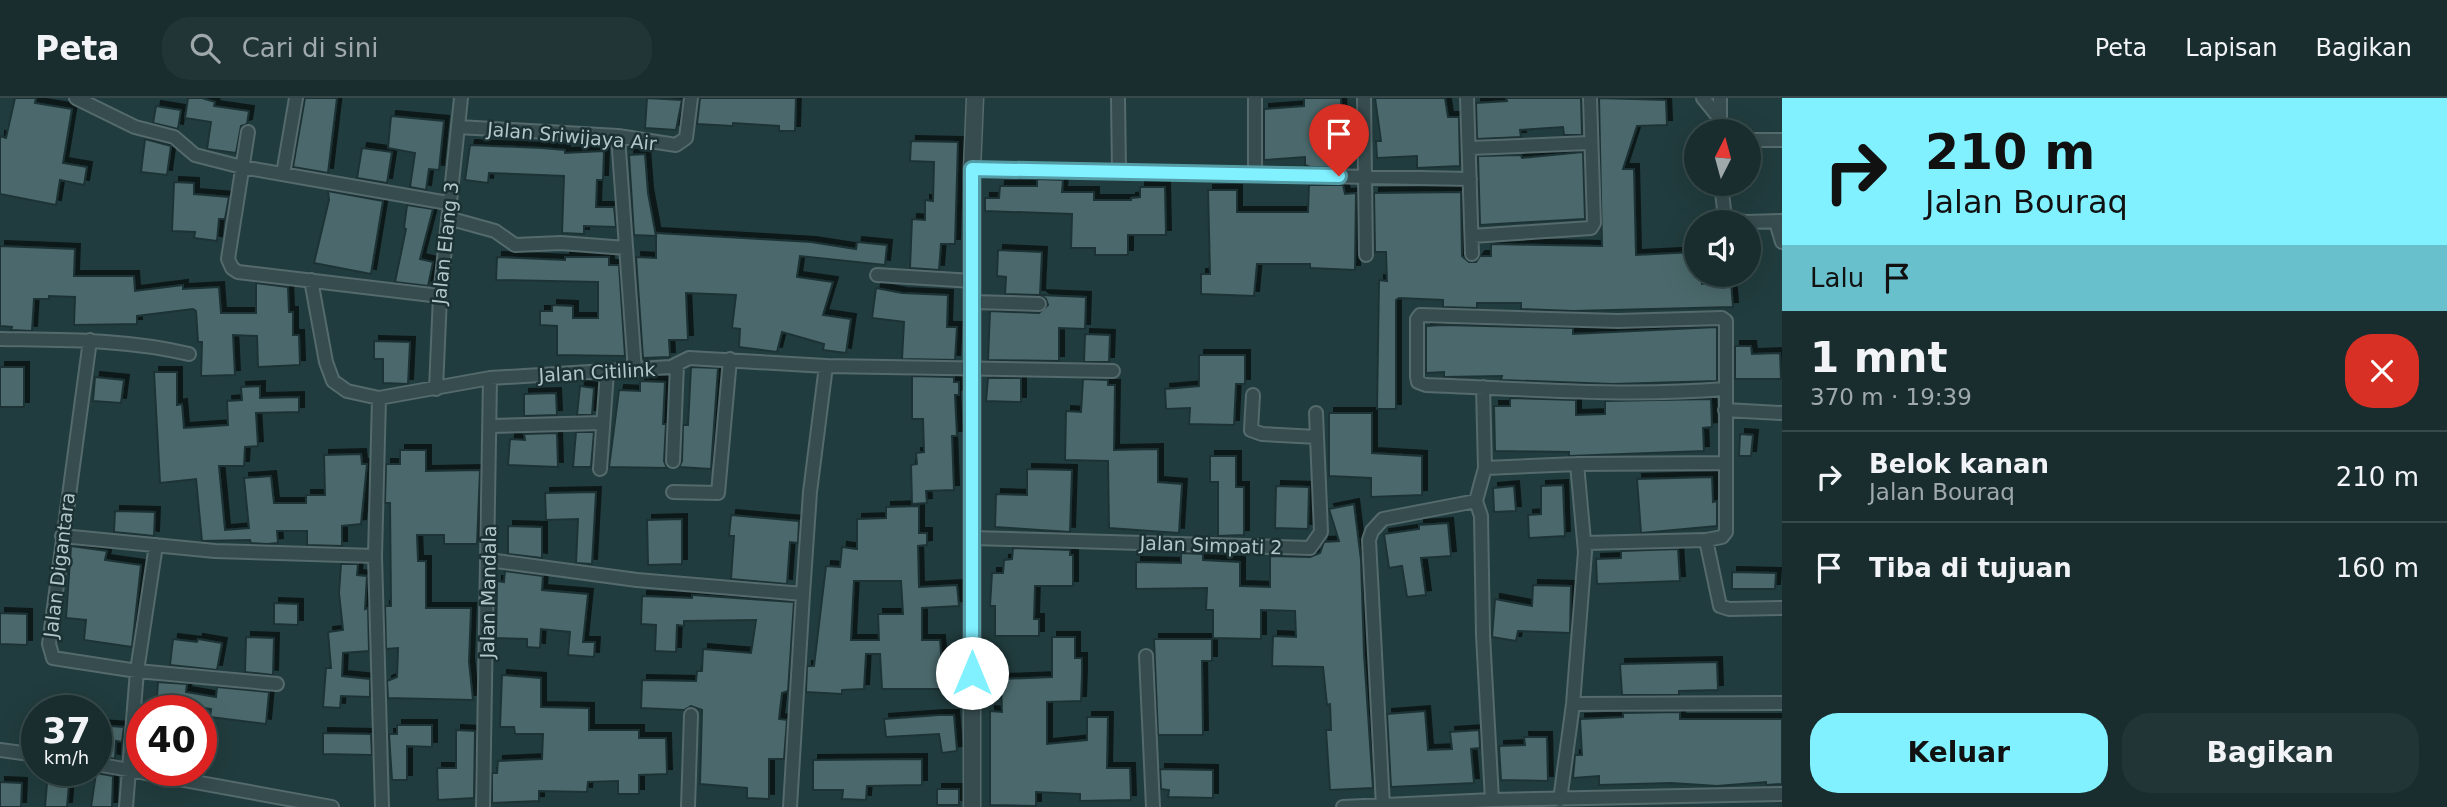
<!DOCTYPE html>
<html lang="id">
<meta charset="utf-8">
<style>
body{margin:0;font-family:"DejaVu Sans",sans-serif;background:#223536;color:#f1f3f6;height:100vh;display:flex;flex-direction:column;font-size:26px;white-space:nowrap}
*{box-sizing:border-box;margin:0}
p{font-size:23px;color:#9fa8aa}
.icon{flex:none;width:38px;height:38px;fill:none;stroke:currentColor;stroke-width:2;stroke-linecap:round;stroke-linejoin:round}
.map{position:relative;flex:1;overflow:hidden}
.side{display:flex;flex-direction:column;background:#192d2e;width:665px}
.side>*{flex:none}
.guide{background:#81f0ff;color:#111;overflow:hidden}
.needle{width:46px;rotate:6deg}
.tools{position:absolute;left:1684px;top:21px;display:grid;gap:14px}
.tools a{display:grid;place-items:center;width:77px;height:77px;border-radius:50%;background:#192d2e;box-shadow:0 7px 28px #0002,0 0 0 2px #37494a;font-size:35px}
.speed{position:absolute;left:21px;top:597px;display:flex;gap:14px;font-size:35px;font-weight:700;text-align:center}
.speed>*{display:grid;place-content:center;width:91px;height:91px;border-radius:50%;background:#192d2e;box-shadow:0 7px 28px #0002,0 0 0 2px #37494a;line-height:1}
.speed small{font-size:18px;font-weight:400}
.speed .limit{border:10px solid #d22;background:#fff;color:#111}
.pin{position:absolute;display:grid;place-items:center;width:60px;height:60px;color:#fff;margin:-72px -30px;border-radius:50% 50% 50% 0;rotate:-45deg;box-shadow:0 0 7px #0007}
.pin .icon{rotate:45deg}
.me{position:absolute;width:77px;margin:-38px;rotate:0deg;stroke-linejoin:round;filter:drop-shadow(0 0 5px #0008)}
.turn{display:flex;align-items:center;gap:24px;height:147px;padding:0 28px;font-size:32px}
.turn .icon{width:91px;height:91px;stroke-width:2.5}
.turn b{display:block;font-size:49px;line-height:60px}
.then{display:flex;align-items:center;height:66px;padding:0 28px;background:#0003;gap:14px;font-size:26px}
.round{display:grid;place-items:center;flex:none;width:74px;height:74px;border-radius:28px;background:#223536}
.head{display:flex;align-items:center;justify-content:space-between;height:119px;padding:0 28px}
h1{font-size:42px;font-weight:700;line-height:52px}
.primary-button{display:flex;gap:14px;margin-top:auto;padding:14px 28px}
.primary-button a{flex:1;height:80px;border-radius:28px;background:#81f0ff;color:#111;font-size:28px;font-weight:700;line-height:80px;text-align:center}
.primary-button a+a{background:#223536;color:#f1f3f6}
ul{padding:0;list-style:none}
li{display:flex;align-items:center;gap:21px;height:91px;padding:0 28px;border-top:2px solid #37494a}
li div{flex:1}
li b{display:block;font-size:26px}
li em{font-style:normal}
header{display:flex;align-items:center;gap:42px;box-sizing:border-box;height:98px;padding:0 35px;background:#192d2e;border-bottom:2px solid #37494a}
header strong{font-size:33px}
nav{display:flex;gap:38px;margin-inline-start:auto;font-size:24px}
.search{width:490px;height:63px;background:#223536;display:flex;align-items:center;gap:18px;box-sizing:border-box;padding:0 24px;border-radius:28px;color:#9fa8aa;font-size:26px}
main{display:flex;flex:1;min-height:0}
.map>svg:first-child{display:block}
</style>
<header>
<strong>Peta</strong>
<div class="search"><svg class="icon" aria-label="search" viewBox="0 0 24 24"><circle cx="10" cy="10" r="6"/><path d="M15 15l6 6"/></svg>Cari di sini</div>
<nav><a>Peta</a><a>Lapisan</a><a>Bagikan</a></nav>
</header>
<main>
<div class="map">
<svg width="1782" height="709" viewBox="0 0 1782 709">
<defs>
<filter id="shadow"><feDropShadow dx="5" dy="-5" stdDeviation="0" flood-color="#0009"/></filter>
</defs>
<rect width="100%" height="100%" fill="#213c3e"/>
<path fill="#4c696c" stroke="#1d3335" stroke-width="2" fill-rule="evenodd" filter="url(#shadow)" d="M15,0H36L35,5L72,11L63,65L87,69L84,87L60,82L56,107L0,96V38L6,40Z
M188,0H202L215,4L214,8L249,13L247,26L241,28L236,55L207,51L211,24L185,20Z
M305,0H337L328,75L293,69Z
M647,0L682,2L676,32L645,30Z
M700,0H796L795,33H779V28L733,25V28L697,26Z
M1304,0H1341L1343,70L1310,69L1305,67V59L1264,62V11L1304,8Z
M1375,0H1445L1448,19H1459L1460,68L1417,70V58L1377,60L1376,43H1381Z
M1506,0H1581L1582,37H1564L1563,29L1520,32L1521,39L1477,41L1476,5L1507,3Z
M1599,0L1666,2L1667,27L1637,28L1623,71H1634L1636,157L1696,154V177H1702V186L1731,183L1733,209L1573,213L1521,211V205H1477V210L1443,209V202L1399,200L1396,202V311H1377L1379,182L1387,183L1386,154H1375L1374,95L1461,94L1462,158L1469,164H1476L1480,158H1491V146L1602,148Z
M156,8L181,12L178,31L153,25Z
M391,18L444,23L439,72L429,71L426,92L410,89L415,55L388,50Z
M145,41L171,48L167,77L141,74Z
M911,43L958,44L955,146H941L939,172L910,170L912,121L925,122V102L933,103L934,64L910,63Z
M470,47L542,50L565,52V55L604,53L603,82H597L596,109H614L616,129L584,128V136L562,135L564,78L489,75L488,85L465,82Z
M362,50L392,54L387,85L357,80Z
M1583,54L1585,121L1480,127L1478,58L1521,57L1522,60Z
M645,56L648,95L656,138L634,137L629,57Z
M1037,81L1063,82L1062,94H1094V102H1131V100L1140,99V89H1165L1166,137H1128V157H1095V150H1071L1072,116L985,113V100H999L1000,88H1037Z
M174,84L194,85V96L229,99L225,121H219L217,143L194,140L195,134L172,133Z
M1309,87H1343L1345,96L1356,95L1355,172L1310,170V166H1257L1254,198L1201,196V176H1210L1208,92H1237V114H1308Z
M328,93L383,103L371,176L314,165L329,102Z
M407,107L433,111L420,161L433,164L428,188L395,184L406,131L404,130Z
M656,135L811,144L856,151L857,144L887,147L885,167L800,158L797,179L833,184L823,217L851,221L846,255L823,252L824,246L782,234L777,254L739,249L740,231L732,230L736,197L686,195L688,242H669L670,259L643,260L636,159L656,160Z
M0,148L75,151L74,178H134L135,193L183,187V191L219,189L221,215H256V185L288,189L289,214H293V237H299L300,267L258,269L257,238L233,237L235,277L201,278L202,244H198L196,213L193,211L137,218V226L74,227L75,199L49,198V201H34L32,233L11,232L12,229L0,228Z
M998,152L1042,154L1040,197L1086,199L1085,231L1059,230V263L988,262L990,213L1039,215L1048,207L1046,201L1040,197L1005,196L1006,179L997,178Z
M497,159L565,162V159H609V167H619L625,258L557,257V228L540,227V213H552V207L573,208V220H598V184L496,182Z
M876,190L902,195L948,197L947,229H957L955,262L902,261L904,224L872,220Z
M1443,227L1573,230V236L1717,229V283L1613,286L1501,282L1502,278L1444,279V274L1426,275V228Z
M1085,236L1110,237L1109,264H1084Z
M374,243L410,244L408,286L383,285V261H374Z
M1735,248H1751L1752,256L1780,255L1781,281H1735Z
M1199,257H1245V286H1236L1234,327L1189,326L1190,310L1166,311L1165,291L1199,288Z
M0,269H24V309H0Z
M691,269L718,270L711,371L679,369L682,363L683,327H688Z
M154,274H177V307L182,306L184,330L228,327L227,303L242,302L241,289L260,288V300L299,299V314L256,315L258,348L245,349L244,368H219L225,432L249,430L244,380L271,378L274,405H306V397H325L324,357L361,356L362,366H367L361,426L342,428V448L307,447V433H277L278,445L267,446L251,445L250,442L202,443L196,381L160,385Z
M912,278L954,279V284H959V297H955L957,338H952L954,392L926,393L927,405L912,406L911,367L917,366L916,355L924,354L923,321H912Z
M95,279L124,282L121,305L93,303Z
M988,280H1021V304L986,303Z
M1083,281L1108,282V287H1115L1114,352L1158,351V384L1182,386L1179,435L1109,430L1108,363L1065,362L1066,313L1081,314Z
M640,283L665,284L663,326H666L664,363L667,370L609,369L619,292L640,293Z
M580,288L594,290L592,317H577Z
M556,295L557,317L524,318V296Z
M1510,300L1576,302V317L1605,316V303L1711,301L1712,329L1703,330L1704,353L1569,358V354L1495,353L1494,308H1510Z
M1329,315H1372V355L1422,358V397L1371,399V380L1329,378Z
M576,334H594L591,369H573Z
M557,335L558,369L508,367L510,341L525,342L524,336Z
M1740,336L1753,337L1751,358H1739Z
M400,352H426V373L480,372L477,446H444V437H417L418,463H426V510H471L469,564L473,602L388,600L387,583L397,579L398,550L386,551L385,508H391L390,405H385L386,366H400Z
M1210,358H1236V389H1244V437L1218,438V384H1210Z
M1027,371L1072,372L1070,434L995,429L996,396L1027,397Z
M1712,379L1713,404L1717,403V428L1641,435L1637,381Z
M1563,387L1565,438L1529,440L1528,417L1541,416V388Z
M1276,388L1309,389L1308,431L1275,430Z
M1514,388L1516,413L1494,414L1493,390Z
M596,394L592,466L576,465L578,421L546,422L545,395Z
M1354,406L1361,462L1364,556L1373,690L1330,692L1326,632H1331L1330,606L1327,607L1323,569L1272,568L1273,538L1296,539L1295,513L1261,512V541L1213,540V512H1206L1207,490L1136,491V464L1181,465V455L1203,456V462L1240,464V488L1270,489V458L1310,459L1320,455L1324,444L1339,443L1329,411Z
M919,408V435H927V447L918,448L919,489L957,487L959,508L922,510V542H940L944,591H882L880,556H866L864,591L842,592V596L806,594L807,568H814L826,468L840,469L842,449L857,451V421L886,420V409ZM854,483H901L903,516H878L879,542H851Z
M115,413L155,414L154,438L114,434Z
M731,417L799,423L798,445L790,444L787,486L731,481L734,438H729Z
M682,421V466L648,467L647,422Z
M1448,425L1451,458L1421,460L1426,497L1407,499L1402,468L1389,470L1384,436L1419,431V427Z
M508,428L542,429V460L508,456Z
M71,448L107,453L105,462L141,467L132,549L84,542L86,522L66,520Z
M1013,450L1070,452V457H1073V488H1035L1034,521H1039V538H995V508H990L992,475H1003L1004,462L1012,461Z
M1678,451L1680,483L1597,486L1596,461L1621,460V453Z
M341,466H358L357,477L367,478L365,511L368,510L369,553L343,555L342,578L370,581V599L341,598L340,610L323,609L326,570H331L328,534L343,532L339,495Z
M505,473L543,478L542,492L588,496L583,544H595L594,559L568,557L570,534L541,531L540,550L527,549V541L496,540L497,483L504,484Z
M1732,474L1776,475L1775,491H1732Z
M1533,487L1571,488L1570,535L1518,533L1516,543L1492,539L1495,501L1532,508Z
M692,497L794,504L788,593L782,595L779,621L787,622L784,661H769V701L747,700V690L700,686L702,612L691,608L684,612L641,610L642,582L696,583L697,573H702L703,551L751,555L756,522L684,523V528L677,527L676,554L655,553L656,527L641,526L642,498L692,500Z
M274,505L298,506V527L274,526Z
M0,515L27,516V547L0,546Z
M246,539L274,540L273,577L245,574Z
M1052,539H1075V560H1082V576L1081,603L1047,604V646L1087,642V619H1108L1107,670H1130L1131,702L1080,703V696L1036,694V708L990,707V613L1002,614L1001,581L1052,579Z
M173,541L197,544L198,541L222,545L217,572L170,567Z
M1154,541H1212V563H1202L1203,637H1158Z
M1717,564L1718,592L1679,593V597H1622L1620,566Z
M502,577L541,580V609L589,610V632H639V640H666L667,676L639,677V696H618V683L588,684L587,694L539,693V703L492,705V675H497L498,663L542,661L543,636H515L514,629H500Z
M158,584L187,586L186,594L216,599L217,589L269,594L266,626L210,619L211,611L185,607L184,612H156Z
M1425,613L1428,652L1452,651L1450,634L1479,632L1480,650L1471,651L1474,685L1391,689L1387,616Z
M1680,614V621H1782V686L1766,687V684L1717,688L1671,685L1599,687V678L1573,680L1575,657H1582L1580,621L1623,619V615Z
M939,617H954L957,653L942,655L939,636L886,639L884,621Z
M97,627L124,629L122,644L116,643L115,661L96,657Z
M397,627H432V649L407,648V682H392L389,636H397Z
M456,632L475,633L474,700L438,702L437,670H456Z
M323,635L371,636L372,657L323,656Z
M1524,639H1547L1548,683L1501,682L1499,648L1525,647Z
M922,661V687L867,688L866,702L842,701L843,692H813V662Z
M1160,671L1213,672V700L1168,699L1169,692L1161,691Z
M48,673L70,675L67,709H45Z
M96,675L113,678L112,709H91Z
M0,684L22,685L21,709H0Z
M937,691H959V707H937Z"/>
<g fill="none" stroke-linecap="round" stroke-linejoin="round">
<g stroke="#546a6c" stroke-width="16">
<path id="minor" d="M76,0L135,29L174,39L195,57L242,69L448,105
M1118,0L1119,74
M1255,0V76
M1364,0L1366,157
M1467,0L1472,156
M1703,0L1720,21
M458,29L618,38L676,47L686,40L691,0
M1720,33V0
M248,34L228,161L232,170L238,174L440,198
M618,38L635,273
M1748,42H1782
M1470,50L1589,45
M972,71L1470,81
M283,76L296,0
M1721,86L1725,120L1746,124L1782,123
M448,120L495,133L515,147L561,145L626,150
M1776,124L1782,144
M1472,138L1591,130L1594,125L1590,0
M877,177L973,183
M311,182L326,264L333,283L347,293L379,300L490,280L671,269L689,260L826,268L1113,273
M973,204L1039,206
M0,241C63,242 127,241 189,256
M90,242L49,546L53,560L137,573L126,709
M1483,289L1485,370
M436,291L440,198L461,0
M1253,297L1251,332L1262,336L1317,339
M379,300L375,458L382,709
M1725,312L1782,315
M492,328L602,325
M673,363L677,267
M600,371L607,274
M673,394L718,395L730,261
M1476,403L1481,418L1483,537L1492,702
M62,438L215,453L375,458
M972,440L1310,450L1321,434L1316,315
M1706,442L1720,508L1729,511L1782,510
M1585,445L1706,442L1722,439L1726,434V223L1722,220L1618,223L1420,217L1417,221V279L1418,284L1426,287C1526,291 1625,299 1725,291
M156,447L137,573L277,586
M489,462L637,482L803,496L790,709
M803,496L810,394L826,268
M1146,558L1153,709
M1573,606L1782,605
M0,652L37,657
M96,666L332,709
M1560,702L1573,606L1585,454L1577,366L1725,365
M1383,708L1369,442L1372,433L1383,421L1476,403L1485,370L1577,366
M483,709L490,280
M688,709L691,617
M1343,709L1492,702L1782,696"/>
</g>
<g stroke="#546a6c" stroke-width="19">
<path id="tertiary" d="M972,709V71L975,0"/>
</g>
<use href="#minor" stroke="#364c4e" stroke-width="12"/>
<use href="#tertiary" stroke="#364c4e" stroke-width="16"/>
</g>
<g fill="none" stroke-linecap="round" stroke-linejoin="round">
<g stroke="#549ca6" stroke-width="18">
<path id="route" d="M972,575V71L1339,78"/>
</g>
<use href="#route" stroke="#81f0ff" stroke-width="12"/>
</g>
<g text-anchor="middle" stroke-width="5" stroke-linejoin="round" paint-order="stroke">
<g font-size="19" fill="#b1c7ca" stroke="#1b3133">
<text transform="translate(572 38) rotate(5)" y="7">Jalan Sriwijaya Air</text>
<text transform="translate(445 145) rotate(-84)" y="7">Jalan Elang 3</text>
<text transform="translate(597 274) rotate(-3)" y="7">Jalan Citilink</text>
<text transform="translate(1211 447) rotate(2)" y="7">Jalan Simpati 2</text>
<text transform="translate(59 467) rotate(-83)" y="7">Jalan Digantara</text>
<text transform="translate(488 494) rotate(-89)" y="7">Jalan Mandala</text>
</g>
</g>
</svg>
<div class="tools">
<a><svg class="needle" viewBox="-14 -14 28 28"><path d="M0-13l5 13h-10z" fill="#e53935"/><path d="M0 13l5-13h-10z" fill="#9fa8aa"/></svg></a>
<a><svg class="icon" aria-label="sound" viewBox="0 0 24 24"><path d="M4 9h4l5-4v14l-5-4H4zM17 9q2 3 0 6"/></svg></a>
</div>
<div class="speed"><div>37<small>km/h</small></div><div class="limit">40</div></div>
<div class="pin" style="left:1339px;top:78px;background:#d93025"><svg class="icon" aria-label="arrive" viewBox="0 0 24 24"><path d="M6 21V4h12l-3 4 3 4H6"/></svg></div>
<svg class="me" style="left:972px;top:575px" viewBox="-20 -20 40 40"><circle r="19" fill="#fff"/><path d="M0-13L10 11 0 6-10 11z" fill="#81f0ff"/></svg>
</div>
<section class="side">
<div class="guide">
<div class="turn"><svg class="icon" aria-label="right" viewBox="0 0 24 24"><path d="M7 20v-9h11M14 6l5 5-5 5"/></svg><div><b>210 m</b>Jalan Bouraq</div></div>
<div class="then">Lalu<svg class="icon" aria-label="arrive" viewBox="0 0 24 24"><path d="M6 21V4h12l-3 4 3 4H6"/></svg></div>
</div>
<div class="head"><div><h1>1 mnt</h1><p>370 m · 19:39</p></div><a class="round" style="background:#d93025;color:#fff"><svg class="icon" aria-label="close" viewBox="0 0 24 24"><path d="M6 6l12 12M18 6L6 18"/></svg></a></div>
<ul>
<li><svg class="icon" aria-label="right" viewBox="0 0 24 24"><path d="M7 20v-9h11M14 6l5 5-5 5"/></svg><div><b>Belok kanan</b><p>Jalan Bouraq</p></div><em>210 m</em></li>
<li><svg class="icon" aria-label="arrive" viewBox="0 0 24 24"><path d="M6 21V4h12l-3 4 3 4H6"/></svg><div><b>Tiba di tujuan</b></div><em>160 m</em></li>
</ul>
<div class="primary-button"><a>Keluar</a><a>Bagikan</a></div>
</section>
</main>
